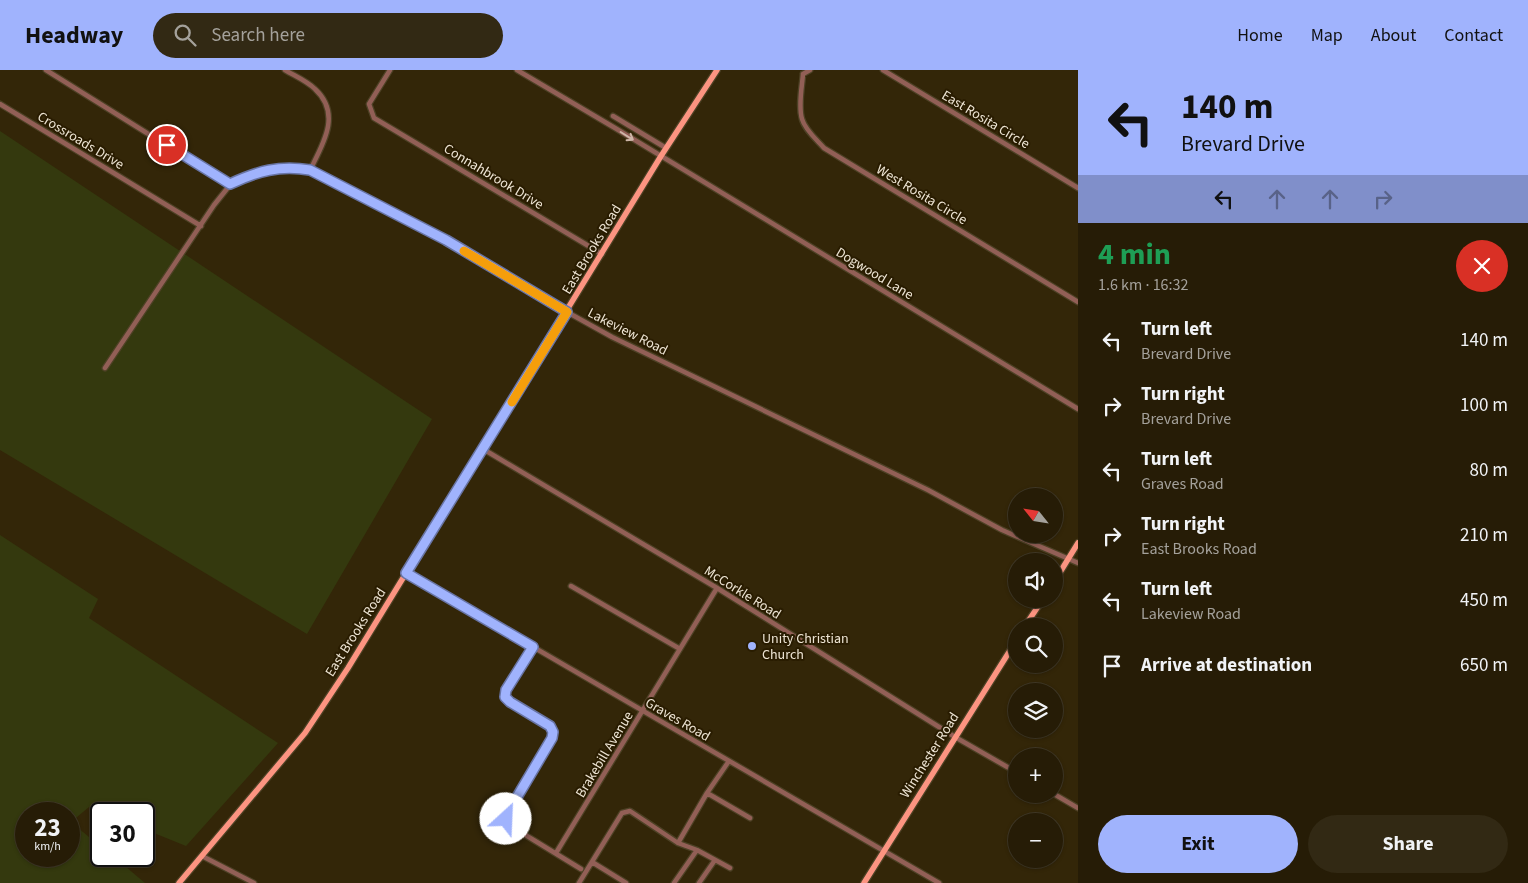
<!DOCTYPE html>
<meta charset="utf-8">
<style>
body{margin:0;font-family:"Source Sans 3",sans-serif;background:#322914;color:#f1f3f6;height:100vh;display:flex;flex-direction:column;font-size:19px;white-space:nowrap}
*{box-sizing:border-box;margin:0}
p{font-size:16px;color:#a4a19b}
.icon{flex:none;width:28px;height:28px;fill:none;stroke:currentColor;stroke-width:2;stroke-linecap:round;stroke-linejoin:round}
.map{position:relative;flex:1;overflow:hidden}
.drawer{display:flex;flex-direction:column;background:#261c06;width:450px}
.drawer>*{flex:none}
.top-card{background:#a0b3fd;color:#111;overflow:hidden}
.needle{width:32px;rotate:300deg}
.controls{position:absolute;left:1008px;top:418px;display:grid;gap:10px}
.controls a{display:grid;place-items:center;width:55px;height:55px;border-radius:50%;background:#261c06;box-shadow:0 1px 4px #0004,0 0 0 1px #423a28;font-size:25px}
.speed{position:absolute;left:15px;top:732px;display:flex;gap:10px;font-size:25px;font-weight:700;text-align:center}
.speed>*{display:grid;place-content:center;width:65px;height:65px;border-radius:50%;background:#261c06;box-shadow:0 1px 4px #0004,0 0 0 1px #423a28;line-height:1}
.speed small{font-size:12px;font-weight:400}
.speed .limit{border:2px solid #111;border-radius:8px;background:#fff;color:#111}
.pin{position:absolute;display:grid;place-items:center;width:42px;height:42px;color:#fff;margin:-21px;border:2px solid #fff;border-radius:50%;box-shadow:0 1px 5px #0007}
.me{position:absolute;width:55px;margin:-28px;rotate:25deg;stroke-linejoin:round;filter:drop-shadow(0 0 4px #0008)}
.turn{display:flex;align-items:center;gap:18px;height:105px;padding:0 20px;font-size:22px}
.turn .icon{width:65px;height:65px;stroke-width:2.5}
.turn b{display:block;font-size:35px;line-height:42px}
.lanes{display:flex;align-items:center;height:48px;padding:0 20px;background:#0003;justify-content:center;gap:25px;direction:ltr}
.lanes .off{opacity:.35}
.round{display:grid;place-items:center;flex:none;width:52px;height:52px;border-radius:26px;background:#322914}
.headline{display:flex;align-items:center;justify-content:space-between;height:85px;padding:0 20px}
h1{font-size:30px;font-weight:700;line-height:38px;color:#1e9e55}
.button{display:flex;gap:10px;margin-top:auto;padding:10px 20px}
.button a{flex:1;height:58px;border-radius:30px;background:#a0b3fd;color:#111;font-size:20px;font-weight:700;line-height:58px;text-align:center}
.button a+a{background:#322914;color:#f1f3f6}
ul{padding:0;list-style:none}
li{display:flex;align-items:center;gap:15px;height:65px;padding:0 20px}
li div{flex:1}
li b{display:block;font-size:19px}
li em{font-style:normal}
header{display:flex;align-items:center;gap:30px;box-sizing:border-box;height:70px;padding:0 25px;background:#a0b3fd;color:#111}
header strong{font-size:24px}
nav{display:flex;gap:28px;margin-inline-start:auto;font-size:18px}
.search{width:350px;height:45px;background:#322914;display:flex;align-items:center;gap:12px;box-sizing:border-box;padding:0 18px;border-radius:28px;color:#a4a19b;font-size:19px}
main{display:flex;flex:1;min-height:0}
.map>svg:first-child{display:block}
</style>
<header>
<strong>Headway</strong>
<div class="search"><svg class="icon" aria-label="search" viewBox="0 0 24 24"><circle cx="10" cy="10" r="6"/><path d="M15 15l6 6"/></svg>Search here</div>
<nav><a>Home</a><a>Map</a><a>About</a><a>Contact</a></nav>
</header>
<main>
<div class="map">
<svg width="1078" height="813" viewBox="0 0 1078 813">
<rect width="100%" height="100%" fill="#332608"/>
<path fill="#34390e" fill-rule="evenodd" d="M0,61L432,349L307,564L0,380Z
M0,465L98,529L89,548L278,673L186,776L144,759V744H106L89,737L71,752L101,777V786H113L145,813H0ZM26,744H69V786H26Z"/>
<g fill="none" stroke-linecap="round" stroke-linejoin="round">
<g stroke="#4d4125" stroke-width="7">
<path id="minor" d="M46,0L230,115C258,101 279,95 310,100L446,170L567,242L612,267L928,420L1002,460L1078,493
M285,0C295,6 307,11 315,19C342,44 323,74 310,100
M390,0L369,34L374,48L602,184
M517,0L615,58L1078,339
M883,0L1078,118
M803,4C802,17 798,36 802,49C805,60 817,70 824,78L1078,232
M803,4L810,0
M0,34L201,156
M613,46L666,78
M105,298L214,135L230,115
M483,379L717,518L955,667L1016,702
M406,503L939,813
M571,516L680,579
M533,577L506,620L505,627L510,633L549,656L553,662L552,668L507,744L506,749L509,755L581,799
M707,723L750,748
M1054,724L1078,738
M678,773L707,723L729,691
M556,783L717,518
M202,786L254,813
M592,792L626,813
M579,813L622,743L630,741L678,773L697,780L730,798
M674,813L697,780
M699,813L715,790"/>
</g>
<g stroke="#4d4125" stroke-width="8">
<path id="major" d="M1054,512L1078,473
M1025,556L1043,529
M179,813L305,663L348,598L661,86L717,0
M864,813L1016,571"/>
</g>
<use href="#minor" stroke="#925f56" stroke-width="4.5"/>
<use href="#major" stroke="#fc9481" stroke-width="5.5"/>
</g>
<defs><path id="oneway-shaft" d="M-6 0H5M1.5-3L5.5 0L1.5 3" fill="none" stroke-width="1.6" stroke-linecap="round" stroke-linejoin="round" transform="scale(1.25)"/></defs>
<use stroke="#ceb6a8" href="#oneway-shaft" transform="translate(627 66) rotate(32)"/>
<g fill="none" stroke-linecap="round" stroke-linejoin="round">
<g stroke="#6874a4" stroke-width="12">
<path id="route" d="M167,75L230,114C258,101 279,95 310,100L446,170L567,242L406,503L533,577L506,620L505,627L510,632L550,656L553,662L552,668L507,744L506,749"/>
</g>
<use href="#route" stroke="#a0b3fd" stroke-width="9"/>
<path stroke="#f59e0b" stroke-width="9" d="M464,181L567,242L512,332"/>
</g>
<circle fill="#a0b3fd" stroke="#291c00" stroke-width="2" cx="752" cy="576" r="5"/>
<g text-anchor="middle" stroke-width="4" stroke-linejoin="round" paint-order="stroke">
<g font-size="14" fill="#eee5d4" stroke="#291c00">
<text transform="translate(986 49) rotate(31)" y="5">East Rosita Circle</text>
<text transform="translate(81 70) rotate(31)" y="5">Crossroads Drive</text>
<text transform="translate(494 106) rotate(31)" y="5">Connahbrook Drive</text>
<text transform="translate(922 124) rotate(31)" y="5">West Rosita Circle</text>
<text transform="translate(591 179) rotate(-59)" y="5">East Brooks Road</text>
<text transform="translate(875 203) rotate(31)" y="5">Dogwood Lane</text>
<text transform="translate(628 261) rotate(27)" y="5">Lakeview Road</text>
<text transform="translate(743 522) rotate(32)" y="5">McCorkle Road</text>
<text transform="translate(355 562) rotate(-58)" y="5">East Brooks Road</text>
<text transform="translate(678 649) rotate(30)" y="5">Graves Road</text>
<text transform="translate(604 684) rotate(-59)" y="5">Brakebill Avenue</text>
<text transform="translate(929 685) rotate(-58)" y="5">Winchester Road</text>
</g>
<g font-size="14" fill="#eee5d4" stroke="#291c00" text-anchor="start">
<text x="762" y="573">Unity Christian<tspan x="762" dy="16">Church</tspan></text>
</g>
</g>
</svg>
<div class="controls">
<a><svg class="needle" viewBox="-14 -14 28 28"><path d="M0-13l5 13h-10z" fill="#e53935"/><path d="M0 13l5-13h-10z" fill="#a4a19b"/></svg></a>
<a><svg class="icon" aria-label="sound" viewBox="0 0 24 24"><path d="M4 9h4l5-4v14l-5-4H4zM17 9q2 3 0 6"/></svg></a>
<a><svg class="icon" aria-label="search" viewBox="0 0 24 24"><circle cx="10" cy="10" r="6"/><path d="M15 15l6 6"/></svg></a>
<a><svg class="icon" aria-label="layers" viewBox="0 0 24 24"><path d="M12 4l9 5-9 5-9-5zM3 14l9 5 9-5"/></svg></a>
<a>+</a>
<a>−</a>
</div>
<div class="speed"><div>23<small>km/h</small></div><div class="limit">30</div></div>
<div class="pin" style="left:167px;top:75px;background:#d93025"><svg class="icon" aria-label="arrive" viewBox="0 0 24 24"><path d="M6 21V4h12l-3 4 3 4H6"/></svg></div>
<svg class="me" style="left:506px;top:749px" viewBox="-20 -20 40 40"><circle r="19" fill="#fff"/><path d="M0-13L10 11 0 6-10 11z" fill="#a0b3fd"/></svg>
</div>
<section class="drawer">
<div class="top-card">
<div class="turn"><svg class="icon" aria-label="left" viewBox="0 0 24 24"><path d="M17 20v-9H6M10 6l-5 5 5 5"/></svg><div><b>140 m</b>Brevard Drive</div></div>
<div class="lanes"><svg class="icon" aria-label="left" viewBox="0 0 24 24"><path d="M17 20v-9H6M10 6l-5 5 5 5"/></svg><svg class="icon off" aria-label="ahead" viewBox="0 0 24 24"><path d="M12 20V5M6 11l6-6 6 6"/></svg><svg class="icon off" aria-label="ahead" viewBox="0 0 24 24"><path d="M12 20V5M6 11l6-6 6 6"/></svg><svg class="icon off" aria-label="right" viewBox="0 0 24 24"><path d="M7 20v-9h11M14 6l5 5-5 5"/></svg></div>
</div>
<div class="headline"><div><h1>4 min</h1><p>1.6 km · 16:32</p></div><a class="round" style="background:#d93025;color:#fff"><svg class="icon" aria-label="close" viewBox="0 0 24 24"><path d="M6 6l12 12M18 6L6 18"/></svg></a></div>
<ul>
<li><svg class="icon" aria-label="left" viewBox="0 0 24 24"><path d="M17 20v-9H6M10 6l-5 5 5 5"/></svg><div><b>Turn left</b><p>Brevard Drive</p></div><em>140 m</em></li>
<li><svg class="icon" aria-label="right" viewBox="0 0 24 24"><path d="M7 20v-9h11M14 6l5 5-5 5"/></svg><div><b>Turn right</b><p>Brevard Drive</p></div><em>100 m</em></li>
<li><svg class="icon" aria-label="left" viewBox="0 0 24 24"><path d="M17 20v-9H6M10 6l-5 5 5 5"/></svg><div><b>Turn left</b><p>Graves Road</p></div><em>80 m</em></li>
<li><svg class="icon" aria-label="right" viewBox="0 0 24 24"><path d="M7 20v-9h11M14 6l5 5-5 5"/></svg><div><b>Turn right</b><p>East Brooks Road</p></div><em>210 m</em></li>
<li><svg class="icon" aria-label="left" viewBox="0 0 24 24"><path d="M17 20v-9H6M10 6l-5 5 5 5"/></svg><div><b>Turn left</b><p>Lakeview Road</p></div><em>450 m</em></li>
<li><svg class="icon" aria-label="arrive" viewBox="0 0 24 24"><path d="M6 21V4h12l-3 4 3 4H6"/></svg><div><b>Arrive at destination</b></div><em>650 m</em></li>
</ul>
<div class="button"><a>Exit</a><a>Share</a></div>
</section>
</main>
